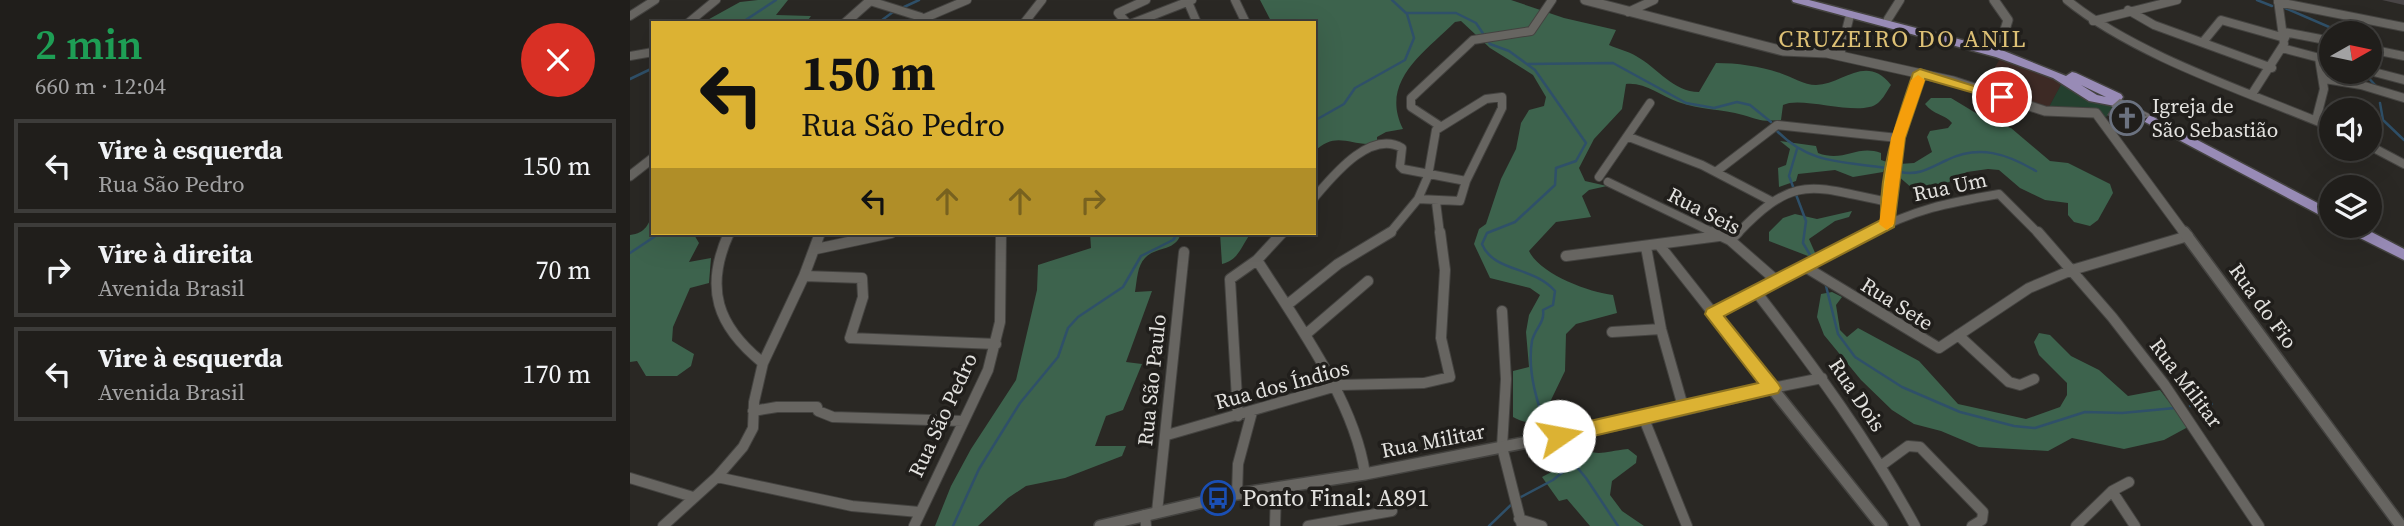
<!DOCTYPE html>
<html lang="pt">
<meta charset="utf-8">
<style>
body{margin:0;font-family:"Source Serif 4",serif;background:#2d2b28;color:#f1f3f6;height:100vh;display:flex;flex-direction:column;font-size:26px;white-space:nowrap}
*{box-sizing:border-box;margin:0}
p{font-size:23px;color:#a2a2a3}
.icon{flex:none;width:38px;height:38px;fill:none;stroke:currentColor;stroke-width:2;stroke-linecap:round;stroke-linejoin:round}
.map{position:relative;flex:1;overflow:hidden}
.sheet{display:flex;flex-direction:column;background:#201e1b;width:630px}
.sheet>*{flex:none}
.guide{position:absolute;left:21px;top:21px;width:665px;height:214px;border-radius:0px;box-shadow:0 7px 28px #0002,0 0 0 2px #3d3c3a;background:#dcb233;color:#111;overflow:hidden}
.needle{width:46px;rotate:81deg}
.buttons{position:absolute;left:1689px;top:21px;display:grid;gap:14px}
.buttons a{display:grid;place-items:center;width:63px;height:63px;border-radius:50%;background:#201e1b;box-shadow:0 7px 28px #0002,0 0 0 2px #3d3c3a;font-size:35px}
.pin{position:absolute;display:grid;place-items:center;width:60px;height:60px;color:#fff;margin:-30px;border:4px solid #fff;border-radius:50%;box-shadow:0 2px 7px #0007}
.me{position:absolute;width:77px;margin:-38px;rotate:78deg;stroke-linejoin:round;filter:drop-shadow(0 0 5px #0008)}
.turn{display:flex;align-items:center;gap:24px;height:147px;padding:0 35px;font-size:32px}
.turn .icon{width:91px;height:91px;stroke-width:2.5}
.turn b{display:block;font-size:49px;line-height:60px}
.lanes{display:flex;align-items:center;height:66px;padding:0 35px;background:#0003;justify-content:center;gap:35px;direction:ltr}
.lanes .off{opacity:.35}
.round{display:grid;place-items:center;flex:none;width:74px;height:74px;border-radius:37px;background:#2d2b28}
.head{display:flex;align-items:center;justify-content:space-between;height:119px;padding:0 35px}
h1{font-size:42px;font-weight:600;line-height:52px;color:#1e9e55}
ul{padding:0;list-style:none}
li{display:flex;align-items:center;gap:21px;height:94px;margin:0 14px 10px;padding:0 21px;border:4px solid #3d3c3a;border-radius:0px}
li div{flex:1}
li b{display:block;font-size:26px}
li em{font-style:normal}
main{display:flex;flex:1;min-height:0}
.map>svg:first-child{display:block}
</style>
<main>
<section class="sheet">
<div class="head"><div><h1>2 min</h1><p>660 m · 12:04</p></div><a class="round" style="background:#d93025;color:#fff"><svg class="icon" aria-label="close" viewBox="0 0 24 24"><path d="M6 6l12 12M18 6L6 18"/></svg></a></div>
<ul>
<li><svg class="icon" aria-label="left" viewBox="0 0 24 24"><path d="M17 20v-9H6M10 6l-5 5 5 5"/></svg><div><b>Vire à esquerda</b><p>Rua São Pedro</p></div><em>150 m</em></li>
<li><svg class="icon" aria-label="right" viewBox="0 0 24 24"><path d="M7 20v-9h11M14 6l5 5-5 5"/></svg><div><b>Vire à direita</b><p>Avenida Brasil</p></div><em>70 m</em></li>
<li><svg class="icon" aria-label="left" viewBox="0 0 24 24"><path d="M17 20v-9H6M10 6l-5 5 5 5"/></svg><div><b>Vire à esquerda</b><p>Avenida Brasil</p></div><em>170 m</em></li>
</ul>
</section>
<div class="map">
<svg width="1774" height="526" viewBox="0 0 1774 526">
<rect width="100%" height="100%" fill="#2a2824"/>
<path fill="#3d2a25" d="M1371,57L1433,81L1419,107L1354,86Z"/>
<path fill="#24402f" d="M1433,81L1459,102L1487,106L1476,117L1458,107H1419Z"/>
<path fill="#3d634d" d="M128,0H158L146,15L181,16L176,23H72L110,2Z
M630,0H881L934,18L986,30L979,45C988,49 998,51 1006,56C1028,68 1043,92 1069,92L1086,63C1107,63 1129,66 1150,73C1162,77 1174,85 1186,85C1212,85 1236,53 1261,85C1257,91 1253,99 1248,103C1231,118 1171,95 1153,105L1151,120C1132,122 1130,120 1113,115C1092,109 1069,110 1048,102C1031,96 1015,82 996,84L992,109L964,139L949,168L955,181L977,186L959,190L952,196L961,217L926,222L899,251C910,274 958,292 983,295L987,313L946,324L936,334L935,371L921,400L918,419C904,424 896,424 883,417V371L899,367L896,332L899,315L910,295L900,288L860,278L844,244L849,229L856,224L871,179L886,149L891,123L899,110L914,106L916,97L903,75L860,48L831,21L825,22C795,52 749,81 773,129L756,132L747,137V143C721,148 707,129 684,152V23H642Z
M1301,98H1321L1359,121L1381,128L1420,161L1438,163L1480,184L1483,193L1468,220L1460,226L1444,222L1438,215V203L1415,200L1390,188L1369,170L1358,169L1337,172L1308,188L1283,189L1267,175L1269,164L1284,163L1302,152L1297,137L1300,131L1318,128L1322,123C1315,114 1303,115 1295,104Z
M1150,141L1186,146L1188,153C1214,163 1227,144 1251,153V160L1257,162L1253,172L1223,177L1205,170L1168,174L1166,181L1149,187L1148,168L1156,165L1160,149Z
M23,211V233H63L69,243L59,262L81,258L79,283L60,288L43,327L42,341L64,354L61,366L47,376H16L7,361L0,362V235C16,233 19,224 23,211Z
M1222,211L1219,217L1205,221L1179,239L1186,255L1178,256L1139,241V232L1153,218L1165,214L1187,219Z
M460,233H551C546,252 526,246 515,258C507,266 507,281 505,292L522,291L496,362L512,364L493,410L476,416L465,446H496L492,456L435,478L396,486L378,498L348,526H305L321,486L341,449L386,380L407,290L408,265L461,248Z
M590,233H621C611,246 609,260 592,264Z
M1202,292L1212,297L1206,305L1210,330L1217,337L1228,328L1289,361L1328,404L1396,419L1430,407L1437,395V383L1409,355L1404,342L1409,333L1420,335L1441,356L1469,370L1498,396L1530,390L1558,427L1534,440L1494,449L1442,438L1418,451L1349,447L1311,431L1284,424L1262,410L1231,380L1194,335L1187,317L1191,294Z
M940,441C966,459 970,452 998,449L1007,456L1006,463L982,481L980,495L992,511L1014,526H960L937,499L929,501L912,477L929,468Z"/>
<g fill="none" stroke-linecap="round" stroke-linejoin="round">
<path stroke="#2f5069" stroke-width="2.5" d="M762,0L776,13H826L846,23L860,44L879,51L905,70L956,143L946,161L926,168L925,185L885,222L857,233L852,244C863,272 903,266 925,291L923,305L913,310C915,323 905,328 902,341C897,370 907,407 920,433
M1627,0L1642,6
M274,7L289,0
M1655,8L1713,33
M111,23L146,0
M248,23L263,12
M898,64L983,63L1056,103L1084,108L1107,102L1120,105L1141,122
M1734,73L1746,86
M0,79L23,68
M1750,103L1753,120L1774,140
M684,121L714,104L725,88L775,60L784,38L777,14
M1147,131C1181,165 1212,161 1256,168
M1167,149L1159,176L1176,221L1173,243L1183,260
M1270,172C1289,176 1300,168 1317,160C1349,144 1377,154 1406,171
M0,253L30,233
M1196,286L1208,334L1225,357L1272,387L1330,412L1384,426L1405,428L1455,412L1492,413L1545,408
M1560,406L1582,404
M926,442L956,478L988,526
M889,498L923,480L943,464
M323,526L349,469L390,403L428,357L438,328L448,317L493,287L511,256L543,240L548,233
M859,526L884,502"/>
<g stroke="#444340" stroke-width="10">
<path id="minor-far1" d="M605,0L616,23
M1437,0C1506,56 1618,92 1701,127
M240,1L291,17
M558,2L567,23
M1648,2L1774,27
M1498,10L1524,25L1642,68
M998,12L1024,0
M0,16L25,0
M1258,19L1270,0
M1463,21L1547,0
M58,23L86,0
M283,23L337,0
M394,23L412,0
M497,23L488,13L516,0
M503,23L562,0
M1654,32L1701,41
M1573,42L1591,20L1655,38
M1652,48L1701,61
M1740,49L1774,56
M1210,55L1220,15
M0,56L23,52
M1740,71L1774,80
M1695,79L1731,85L1774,98
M1622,94L1654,44L1648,0
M872,97V108L836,181L830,201L788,199L798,176L806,130L856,99Z
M1686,120L1694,89L1689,58
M810,126L781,107V98L843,40L901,31L922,0
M999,137L1072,165L1141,201
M1740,146L1774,164
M1087,171L1147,125L1268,138
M969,177L1020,103
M978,182L1086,234
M684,198C702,177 740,129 772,148L770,166L773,169L836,181
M806,202L810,234
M1259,223L1263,165L1290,73
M759,234L788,199
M1107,234C1166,172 1182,187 1258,202
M1238,234C1285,209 1317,203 1369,194L1409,234"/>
</g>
<g stroke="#444340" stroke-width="12">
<path id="minor" d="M1083,232L1100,240L1148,282
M1408,232L1482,317L1534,384L1629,526
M99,233C74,288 87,326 133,363
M1100,240L1108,232
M1030,246L1142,388L1192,378
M1016,247L1031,329L1054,410
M186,249L261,233
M936,256L1089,236
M627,260C666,321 725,402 735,474
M1177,268L1309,348L1399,288L1442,270L1558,236
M174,276L232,278L233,297L220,338L366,344
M1127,293C1185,368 1240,443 1285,526
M657,305L708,264L761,232
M872,311L876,379L872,447L892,526
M1083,314L1242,232
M982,332L1031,329
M675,335L738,281
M1328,335L1379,382L1390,385L1404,379
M123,411L147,407H187L188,411L203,417L333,421
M608,416L600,279L627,260L652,233
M1014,419L1057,526
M537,435L710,385L794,383L820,377L811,338L815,270L810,232
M1252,465L1278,446L1290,447L1353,512L1352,520L1342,526
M87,477L222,506L289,512
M0,478L63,497
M1482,491L1505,526
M607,494L608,464L622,412
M527,512L554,252
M515,515L516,526
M889,519L912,526
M33,526L87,477L113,447L123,428L124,402L133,363L174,276L190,233
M284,526L358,370L370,322L371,233
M645,526L646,489
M678,526L762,511
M1446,526L1482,491L1499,482"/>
</g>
<g stroke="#444340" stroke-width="11">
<path id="tertiary-far1" d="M955,0L1153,51L1197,53L1323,81L1415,111L1466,113L1555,234
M1364,0L1378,20L1369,49
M215,23L241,0
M0,176L23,158"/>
</g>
<g stroke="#444340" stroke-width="14">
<path id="tertiary" d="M1554,232L1771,526
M470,526L607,494L735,474L1014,419L1142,388L1252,526"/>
</g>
<g stroke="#444340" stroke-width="3">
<path id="primary" d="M1162,0H1179L1374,51L1436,76L1442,72L1446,73L1491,94L1493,97L1491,100L1701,210V221L1485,106L1459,101L1423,78L1366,57L1163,2ZM1451,85L1476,97L1467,95Z
M1712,226H1730L1774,249V260L1714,230Z"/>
</g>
<use href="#minor-far1" stroke="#676561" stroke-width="8"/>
<use href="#minor" stroke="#676561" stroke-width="10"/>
<use href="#tertiary-far1" stroke="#676561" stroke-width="9"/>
<use href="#tertiary" stroke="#676561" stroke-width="11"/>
<use href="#primary" fill="#988bb6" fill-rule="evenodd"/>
</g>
<path fill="#494546" d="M1752,0H1774V5Z
M1483,106L1519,115L1513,124L1493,136L1487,129L1490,123L1477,115Z"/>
<path fill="#353232" d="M1519,115L1513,124L1493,136L1498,127Z"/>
<path fill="#595657" stroke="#6f6c6c" stroke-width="2" d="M1490,100L1519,115L1498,127L1492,120L1497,118L1496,114L1483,106Z"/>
<path fill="#dcb233" stroke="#8f7421" stroke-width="2" d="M1290,69L1379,97L1372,101L1295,79L1275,138L1264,227L1094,316L1148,383L1151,388L1148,393L929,444L923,442L920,436L923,430L929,428L1128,383L1075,314L1077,309L1251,220C1249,169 1267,121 1283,73Z"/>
<path fill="#f59e0b" d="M1288,75L1295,80L1275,138L1264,224L1257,230L1249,224L1261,138L1281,80Z"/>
<defs>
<g id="church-ring" transform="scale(1.75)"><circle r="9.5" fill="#201e1b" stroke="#6b7280" stroke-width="1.5"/><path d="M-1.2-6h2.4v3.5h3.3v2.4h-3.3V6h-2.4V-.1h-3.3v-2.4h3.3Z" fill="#6b7280"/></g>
<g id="bus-ring" transform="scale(1.75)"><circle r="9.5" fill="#201e1b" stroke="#1a4fb4" stroke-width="1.5"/><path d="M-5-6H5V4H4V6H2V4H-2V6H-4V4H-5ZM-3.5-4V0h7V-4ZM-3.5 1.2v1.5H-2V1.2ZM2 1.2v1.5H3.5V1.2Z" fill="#1a4fb4"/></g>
</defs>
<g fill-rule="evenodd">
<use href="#church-ring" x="1497" y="118"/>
<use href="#bus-ring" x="588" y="498"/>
</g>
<g text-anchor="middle" stroke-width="7" stroke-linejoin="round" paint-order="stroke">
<g font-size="21" fill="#e3e2df" stroke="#201e1b" text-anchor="start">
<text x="1522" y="113">Igreja de<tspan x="1522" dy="24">São Sebastião</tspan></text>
</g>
<g font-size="21" fill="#e3e2df" stroke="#201e1b">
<text transform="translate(1320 187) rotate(-12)" y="7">Rua Um</text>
<text transform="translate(1074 211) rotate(27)" y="7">Rua Seis</text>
<text transform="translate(1267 304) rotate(32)" y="7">Rua Sete</text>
<text transform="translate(1633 306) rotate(54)" y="7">Rua do Fio</text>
<text transform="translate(522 380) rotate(-84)" y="7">Rua São Paulo</text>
<text transform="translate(1556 383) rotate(53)" y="7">Rua Militar</text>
<text transform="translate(652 385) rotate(-15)" y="7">Rua dos Índios</text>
<text transform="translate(1227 395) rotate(56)" y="7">Rua Dois</text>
<text transform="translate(313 415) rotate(-65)" y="7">Rua São Pedro</text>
<text transform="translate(803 441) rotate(-11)" y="7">Rua Militar</text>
</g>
<g font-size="24" letter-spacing="2" fill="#ddc075" stroke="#201e1b">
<text x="1273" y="47">CRUZEIRO DO ANIL</text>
</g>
<g font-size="24" fill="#e3e2df" stroke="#201e1b" text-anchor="start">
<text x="612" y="506">Ponto Final: A891</text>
</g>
</g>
</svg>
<div class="buttons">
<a><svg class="needle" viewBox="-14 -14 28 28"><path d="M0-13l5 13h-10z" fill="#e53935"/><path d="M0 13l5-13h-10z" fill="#a2a2a3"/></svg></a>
<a><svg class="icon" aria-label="sound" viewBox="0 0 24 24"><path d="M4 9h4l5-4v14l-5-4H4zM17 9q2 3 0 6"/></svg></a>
<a><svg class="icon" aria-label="layers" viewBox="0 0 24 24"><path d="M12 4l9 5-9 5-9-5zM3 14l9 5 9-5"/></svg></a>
</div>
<div class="pin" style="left:1372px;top:97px;background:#d93025"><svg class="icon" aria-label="arrive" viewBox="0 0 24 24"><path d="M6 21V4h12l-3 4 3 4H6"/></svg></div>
<svg class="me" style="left:929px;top:436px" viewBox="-20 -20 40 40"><circle r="19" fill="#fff"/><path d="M0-13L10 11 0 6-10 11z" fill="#dcb233"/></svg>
<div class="guide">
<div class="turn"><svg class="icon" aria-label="left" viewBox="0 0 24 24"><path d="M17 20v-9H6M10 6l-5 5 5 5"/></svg><div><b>150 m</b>Rua São Pedro</div></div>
<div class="lanes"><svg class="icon" aria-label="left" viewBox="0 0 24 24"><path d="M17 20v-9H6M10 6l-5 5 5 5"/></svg><svg class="icon off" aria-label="ahead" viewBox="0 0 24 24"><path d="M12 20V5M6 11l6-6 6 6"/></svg><svg class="icon off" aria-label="ahead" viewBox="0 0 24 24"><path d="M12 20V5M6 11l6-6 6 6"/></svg><svg class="icon off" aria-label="right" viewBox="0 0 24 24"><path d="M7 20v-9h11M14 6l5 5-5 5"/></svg></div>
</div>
</div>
</main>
